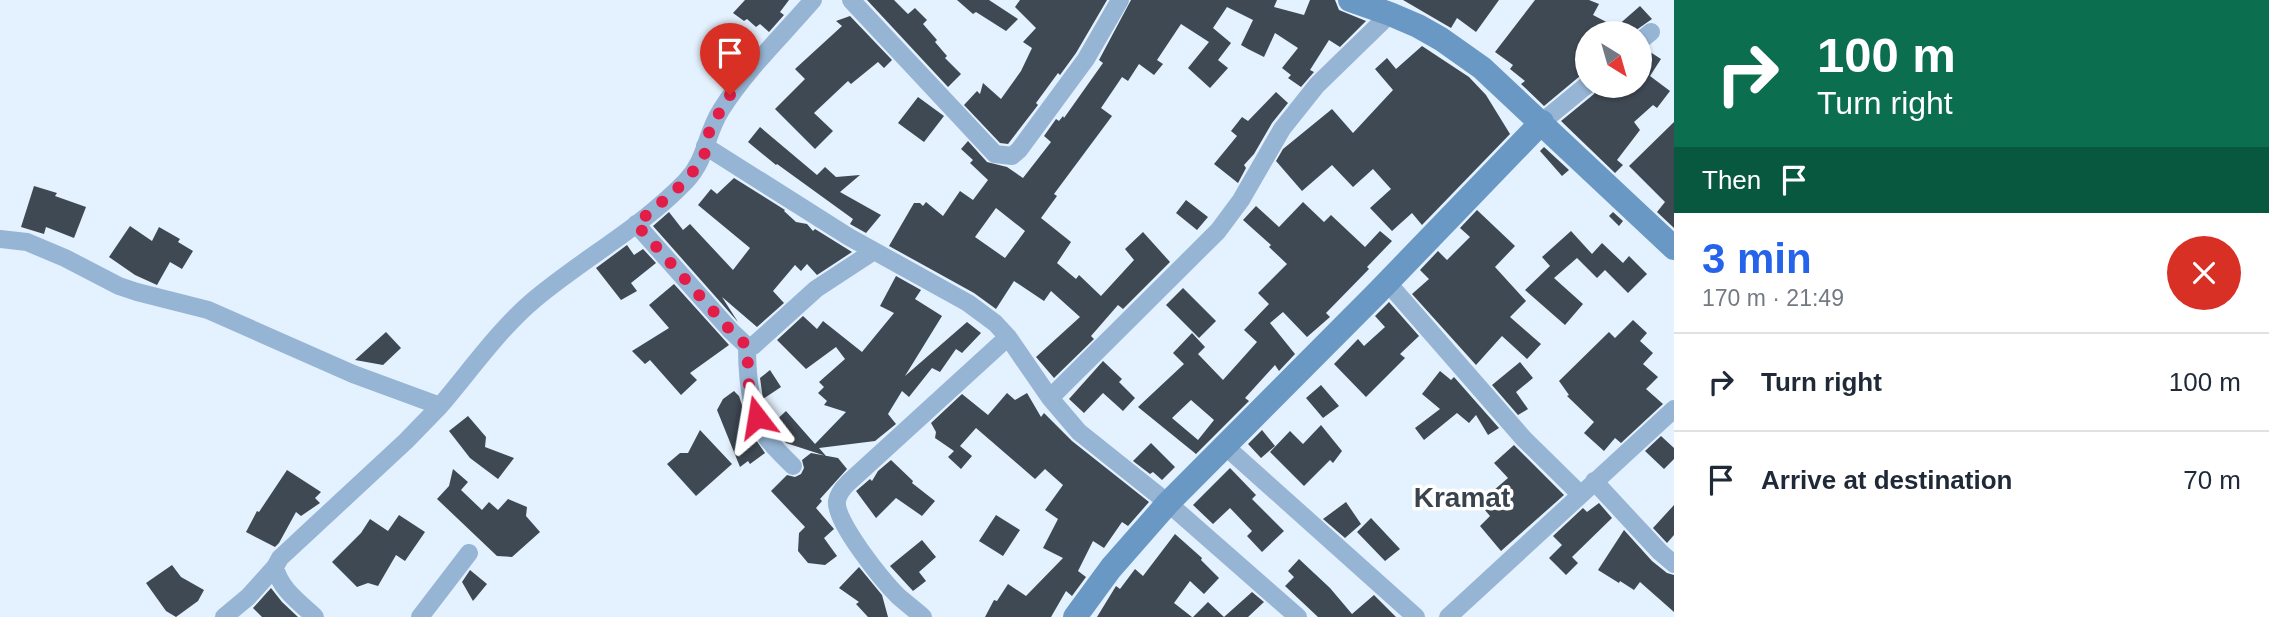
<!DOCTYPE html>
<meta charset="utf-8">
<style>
body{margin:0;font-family:Helvetica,sans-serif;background:#f2f2f3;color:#1f2937;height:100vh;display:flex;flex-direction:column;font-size:26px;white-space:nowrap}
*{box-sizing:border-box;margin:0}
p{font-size:23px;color:#747a83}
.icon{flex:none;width:38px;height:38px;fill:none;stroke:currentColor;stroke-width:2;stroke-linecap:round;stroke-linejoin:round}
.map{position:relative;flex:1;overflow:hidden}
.drawer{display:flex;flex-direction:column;background:#fff;width:595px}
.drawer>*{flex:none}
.top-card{background:#0b6e4f;color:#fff;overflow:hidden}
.needle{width:46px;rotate:143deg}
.buttons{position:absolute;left:1575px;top:21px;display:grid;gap:14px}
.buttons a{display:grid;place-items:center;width:77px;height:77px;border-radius:50%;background:#fff;box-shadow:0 2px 5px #0004;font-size:35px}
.pin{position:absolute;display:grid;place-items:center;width:60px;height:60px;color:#fff;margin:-72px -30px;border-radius:50% 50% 50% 0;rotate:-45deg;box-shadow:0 0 7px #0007}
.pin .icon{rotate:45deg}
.me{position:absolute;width:77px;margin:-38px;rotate:346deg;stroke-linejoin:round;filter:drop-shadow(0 0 5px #0008)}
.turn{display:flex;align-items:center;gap:24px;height:147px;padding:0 28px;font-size:32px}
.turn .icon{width:91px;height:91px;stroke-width:2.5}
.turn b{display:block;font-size:49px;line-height:60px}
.then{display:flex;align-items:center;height:66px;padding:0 28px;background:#0003;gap:14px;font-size:26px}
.round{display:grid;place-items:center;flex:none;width:74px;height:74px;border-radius:37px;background:#f2f2f3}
.summary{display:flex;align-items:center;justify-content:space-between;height:119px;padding:0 28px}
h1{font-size:42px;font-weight:800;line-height:52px;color:#2563eb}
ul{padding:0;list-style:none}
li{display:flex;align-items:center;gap:21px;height:98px;padding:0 28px;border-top:2px solid #e0e1e3}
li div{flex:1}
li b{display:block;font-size:26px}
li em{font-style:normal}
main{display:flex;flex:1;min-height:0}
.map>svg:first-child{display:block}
</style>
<main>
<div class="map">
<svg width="1674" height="617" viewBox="0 0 1674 617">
<rect width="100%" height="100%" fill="#e4f1fe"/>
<path fill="#3f4954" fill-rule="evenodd" d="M745,0H789L780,12L784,15L769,32L760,24L756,27L747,19L744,21L733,13Z
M867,0H894L908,14L915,8L927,20L923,24L937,40L935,42L947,56L945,58L961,74L948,87Z
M957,0H989L1018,19L1006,31L976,12L973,14Z
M1020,0H1107L1076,53L1060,75L1058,73L1036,103L1038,105L1008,144L1000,143L964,105L977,91L980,94L983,83L1001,99L1021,71L1032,48L1023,42L1036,28L1015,7Z
M1131,0H1277L1274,7L1304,15L1310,0H1335L1339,10L1366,21L1340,47L1329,40L1310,70L1314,72L1301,87L1288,78L1291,75L1282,68L1298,48L1275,33L1264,57L1248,49L1241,45L1253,20L1227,7L1213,28L1231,43L1218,60L1228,68L1210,88L1188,68L1209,42L1181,24L1157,60L1163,64L1154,75L1139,64L1128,81L1122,77L1101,108L1112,116L1054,194L1057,196L1041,218L1071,242L1057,263L1076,279L1079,275L1101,296L1134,260L1125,249L1143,232L1170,262L1123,309L1118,305L1091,336L1094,339L1054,378L1036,357L1080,317L1051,291L1044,301L1014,281L996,309L974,293L889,246L914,203H920L923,206L926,202L943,216L960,191L973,200L988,180L970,163L973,160L961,149L968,141L987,162L1007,167L1023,178L1051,142L1044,136L1056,119L1059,121L1063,116L1064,118L1103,63L1099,60ZM996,208L1025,231L1005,258L975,237Z
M1403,0H1499L1476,32L1457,18L1451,28Z
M1535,0H1589L1599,4L1593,15L1616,27L1640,6L1652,19L1632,33H1587V73L1580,76L1544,106L1521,84L1525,81L1510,69L1513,65L1495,52Z
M850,16L892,60L884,68L878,62L851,84L848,81L814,113L833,131L815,149L775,109L805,79L795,69L842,26L836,21Z
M1422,46L1469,77L1486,95L1510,134L1422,225L1412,213L1392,231L1370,208L1391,189L1373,169L1353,187L1332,165L1302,191L1276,161L1283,149L1332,109L1353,133L1393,90L1375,69L1387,58L1396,69Z
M1647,50L1661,59L1650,76L1670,91L1657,108L1653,105L1634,122L1640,130L1617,160L1623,165L1615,173L1561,121L1594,94L1598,86H1640V52Z
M1276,92L1288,103L1272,123L1254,154L1244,165L1246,168L1238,183L1214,164L1237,136L1231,131L1242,117L1248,121Z
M918,97L944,116L924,142L898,123Z
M1674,122V228L1657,212L1665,202L1629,166Z
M760,127L817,175L825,167L836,177L860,175L840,192L881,215L866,233L850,224L853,219L777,164L776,165L748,142Z
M1544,147L1569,170L1562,176L1540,151Z
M734,178L785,210L784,211L796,222L807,224L813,231L815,229L852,252L817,275L807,264L801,271L795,265L773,291L784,303L757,327L722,297L738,322L653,226L669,212L683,230L690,224L733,270L750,248L698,205L711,189L717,194Z
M34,186L57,193L55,196L86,207L74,238L46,227L44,234L21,227Z
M1186,200L1208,217L1197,230L1176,213Z
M1303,202L1324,222L1331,215L1365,247L1380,231L1392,241L1367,267L1369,269L1326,313L1330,317L1307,337L1283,312L1270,323L1295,354L1279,371L1275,365L1245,398L1249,401L1196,454L1138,407L1184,364L1173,353L1192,333L1205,347L1198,354L1223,380L1257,342L1244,330L1269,304L1258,293L1287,264L1269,247L1271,245L1243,220L1256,206L1279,227ZM1191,400L1214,420L1198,440L1172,418Z
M1477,210L1515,246L1495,267L1526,301L1510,317L1541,344L1527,359L1502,336L1476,365L1412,294L1429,279L1420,270L1438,251L1447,260L1470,237L1460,228Z
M1613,212L1623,221L1619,226L1609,216Z
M130,226L152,241L159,227L180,239L178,242L193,251L182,269L170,262L157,285L135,275L109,257Z
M1571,231L1592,254L1602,243L1623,263L1629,256L1647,274L1628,293L1605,270L1597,278L1577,258L1554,278L1583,304L1565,325L1525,290L1550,266L1542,257Z
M627,245L634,255L643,249L656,263L631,283L637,291L621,300L596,268Z
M896,276L921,290L915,299L942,316L905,376L967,322L981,333L962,353L956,349L940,372L932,368L909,397L902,391L888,414L896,424L875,441L819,448L826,456L786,443L772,424L786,411L815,444L846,412L824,405L827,401L818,393L824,387L819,382L845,359L836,347L806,369L777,340L803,316L817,329L823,321L862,352L894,313L880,306Z
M674,284L729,345L690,373L697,380L681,395L650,360L645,364L632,351L669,328L649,305Z
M1183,288L1216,321L1199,338L1166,305Z
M1389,302L1419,336L1400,354L1405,358L1366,397L1334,364L1358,339L1364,346L1385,327L1375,316Z
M1633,320L1647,333L1640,341L1653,353L1643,364L1658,377L1646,389L1663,404L1621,443L1615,438L1604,451L1584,433L1594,422L1567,396L1569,395L1559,381L1609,332L1615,338Z
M386,332L401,348L383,365L355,360Z
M1103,361L1122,379L1119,382L1135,398L1123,411L1103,393L1084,413L1069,399Z
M1520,362L1533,378L1516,392L1528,409L1518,415L1492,385Z
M770,370L781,387L763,399L760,378Z
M1440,371L1451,380L1454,377L1499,428L1488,435L1476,415L1469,423L1457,413L1424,440L1415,428L1440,409L1422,394Z
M1321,385L1339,406L1323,418L1306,398Z
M734,391L739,396L751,433L765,453L750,464L748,461L740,467L717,410L723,399Z
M1007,393L1015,400L1027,393L1041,417L1044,413L1072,441L1149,502L1128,526L1122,522L1104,548L1093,541L1078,571L1086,577L1072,596L1066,591L1051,617H985L994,600L997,601L1008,584L1026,596L1063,558L1043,548L1058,519L1045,510L1063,485L1045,469L1035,479L976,428L960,446L972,456L961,469L948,457L954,451L935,438L936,432L931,423L962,394L988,415Z
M468,416L486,437L485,447L514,458L498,479L470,458L449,431Z
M1321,425L1342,451L1333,463L1330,460L1304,486L1270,452L1290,431L1303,444Z
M700,430L732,464L696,496L667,464L680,453H688Z
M1262,430L1275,446L1261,458L1248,444Z
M1661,436L1674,448V459L1664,469L1645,451Z
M1151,443L1175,467L1162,480L1153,472L1150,474L1133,461Z
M1514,445L1564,495L1501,551L1480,526L1490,516L1479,503L1508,478L1494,463Z
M811,453L838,458L847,469L820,499L822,501L816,508L834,529L824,538L837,556L825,565L808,563L798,551L799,533L805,527L771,491L787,475L795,477L801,474L804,468L802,460Z
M891,460L913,481L912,483L935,501L922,516L896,498L876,518L856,491L870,479L872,481L878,471Z
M1230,468L1256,495L1252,499L1284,531L1262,552L1247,536L1252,531L1230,508L1213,524L1193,505Z
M453,469L468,482L461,490L482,510L489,502L498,510L508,499L527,507L526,516L540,532L512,557L497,556L437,499L449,486Z
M287,470L321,492L315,498L320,503L301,516L296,512L279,543L275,547L246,532L257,511L259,512Z
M1346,502L1361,524L1345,538L1323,519Z
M1599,503L1612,518L1572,557L1578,563L1566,575L1549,558L1562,545L1553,536L1583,508L1587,512Z
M1674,505V535L1667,543L1653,528Z
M399,515L425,532L405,561L396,555L378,586L368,583L357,587L332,562L361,533L370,519L388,531Z
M996,515L1020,530L1003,556L979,541Z
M1371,518L1400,549L1385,561L1357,532Z
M1624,530L1652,561L1667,573L1674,575V612L1640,582L1634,590L1620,581L1619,583L1598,570Z
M1175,534L1202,558L1201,560L1219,578L1204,594L1190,581L1174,603L1192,617H1097L1116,586L1120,589L1135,569L1143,576Z
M922,540L936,557L919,572L926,581L913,591L890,566Z
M1299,559L1330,588L1352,614L1374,595L1396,617H1318L1285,586L1294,577L1288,571Z
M172,565L181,577L204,590L198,601L176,617L166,611L146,583Z
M859,567L882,595L888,617H868L856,604L859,602L839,588Z
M470,570L487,584L473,601L462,582Z
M271,588L282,602L298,617H262L253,608Z
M1252,592L1264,602L1248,617H1224Z
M1208,602L1224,617H1193Z"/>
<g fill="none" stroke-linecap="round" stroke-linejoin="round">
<path stroke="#96b5d4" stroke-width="18" d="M851,0L995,154L1012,156L1019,150L1086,59L1120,0
M1640,41L1651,32
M1542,122L1587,85
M705,146L849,237L968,303L995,323L1008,337L1050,398L1218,231L1241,200L1282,129L1317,85L1390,14
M636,224L731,331L747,346H753L816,289L874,251
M0,239L27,242L65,258L119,286L137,292L208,310L353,374L440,406C470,371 500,328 535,299C584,258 642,227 686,181C707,159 705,135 721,110C746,70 782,36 813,0
M1387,282L1524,439L1580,494
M747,346C747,373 750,416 767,438C774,448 784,457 793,466
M1050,398L1079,432L1168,503L1298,617
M1225,446L1416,617
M1594,481L1660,552L1674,564
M224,617L248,597L275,567
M315,617C299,602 280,589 275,567L280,558L406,441L440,406
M420,617L469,553
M923,617C915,610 906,603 898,596C883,581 834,521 837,501C838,494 843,488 848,483L1008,337
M1448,617L1674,409"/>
<path stroke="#6998c5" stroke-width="24" d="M1350,0L1390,14L1418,26L1441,39L1482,68L1674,248
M1075,617L1111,568L1168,503L1378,292L1542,122"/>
</g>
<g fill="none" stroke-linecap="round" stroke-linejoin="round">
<path stroke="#e11d48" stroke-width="12" stroke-dasharray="0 21.6" d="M730,95L710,128L704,156L698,166L676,190L636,224L731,331L747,346L749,387L757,417"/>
</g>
<g text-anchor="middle" stroke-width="7" stroke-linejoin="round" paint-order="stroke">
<g font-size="28" font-weight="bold" fill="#39444e" stroke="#fff">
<text x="1462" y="507">Kramat</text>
</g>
</g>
</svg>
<div class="buttons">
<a><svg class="needle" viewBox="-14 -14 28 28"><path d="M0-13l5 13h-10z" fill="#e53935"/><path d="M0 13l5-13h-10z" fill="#747a83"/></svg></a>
</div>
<div class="pin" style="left:730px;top:95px;background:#d93025"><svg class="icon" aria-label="arrive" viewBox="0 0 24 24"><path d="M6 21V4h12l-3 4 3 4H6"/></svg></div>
<svg class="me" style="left:757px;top:417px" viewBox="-20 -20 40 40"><path d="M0-17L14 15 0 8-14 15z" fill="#e11d48" stroke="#fff" stroke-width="4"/></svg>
</div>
<section class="drawer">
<div class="top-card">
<div class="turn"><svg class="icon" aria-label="right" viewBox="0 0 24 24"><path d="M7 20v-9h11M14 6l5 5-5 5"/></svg><div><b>100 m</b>Turn right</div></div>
<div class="then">Then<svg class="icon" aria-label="arrive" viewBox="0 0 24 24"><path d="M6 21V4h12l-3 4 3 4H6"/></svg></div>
</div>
<div class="summary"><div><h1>3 min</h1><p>170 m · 21:49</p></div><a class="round" style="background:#d93025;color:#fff"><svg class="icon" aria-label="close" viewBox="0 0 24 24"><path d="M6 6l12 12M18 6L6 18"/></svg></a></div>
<ul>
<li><svg class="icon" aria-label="right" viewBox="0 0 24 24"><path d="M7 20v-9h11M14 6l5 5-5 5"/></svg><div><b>Turn right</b></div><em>100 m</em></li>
<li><svg class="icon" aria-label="arrive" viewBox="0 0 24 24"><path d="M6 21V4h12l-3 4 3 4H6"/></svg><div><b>Arrive at destination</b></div><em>70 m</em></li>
</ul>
</section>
</main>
